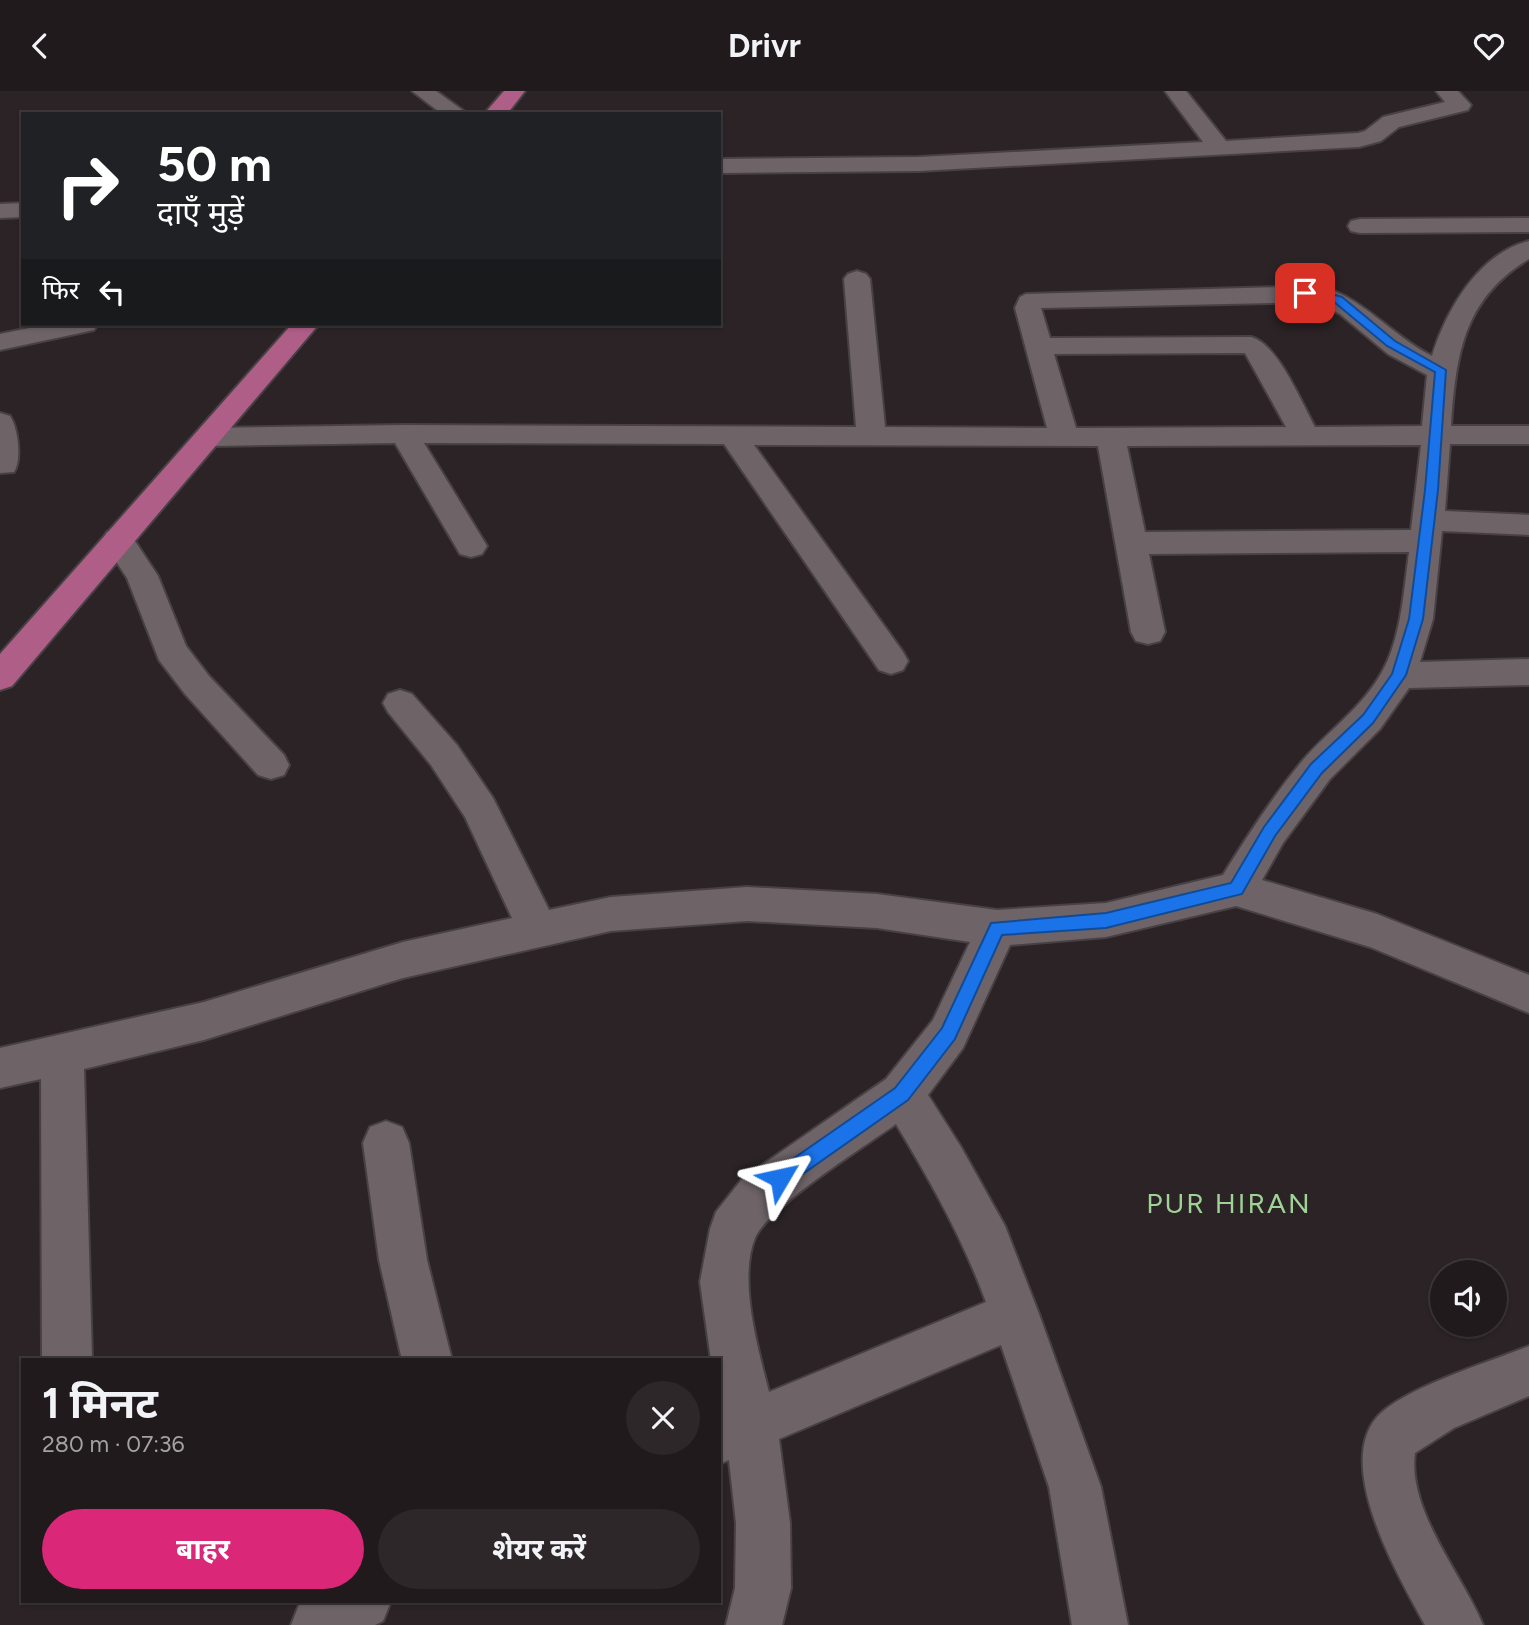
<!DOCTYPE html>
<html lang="hi">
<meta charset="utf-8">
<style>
body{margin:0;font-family:Figtree,"Noto Sans Devanagari",sans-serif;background:#2d2729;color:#f1f3f6;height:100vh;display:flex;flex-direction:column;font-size:26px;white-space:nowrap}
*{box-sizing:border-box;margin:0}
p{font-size:23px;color:#a2a1a3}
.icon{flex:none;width:38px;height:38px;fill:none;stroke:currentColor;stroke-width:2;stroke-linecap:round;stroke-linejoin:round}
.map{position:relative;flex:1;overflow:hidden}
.drawer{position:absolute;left:21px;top:1267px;width:700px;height:245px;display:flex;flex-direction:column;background:#201a1c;border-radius:0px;box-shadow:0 2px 5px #0004,0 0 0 2px #3d383b}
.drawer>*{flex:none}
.guide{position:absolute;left:21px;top:21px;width:700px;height:214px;border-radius:0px;box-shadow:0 2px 5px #0004,0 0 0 2px #3d383b;background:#202124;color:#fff;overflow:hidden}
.controls{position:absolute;left:1430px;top:1169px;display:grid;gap:14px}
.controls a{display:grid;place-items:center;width:77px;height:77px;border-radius:50%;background:#201a1c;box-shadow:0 2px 5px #0004,0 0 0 2px #3d383b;font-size:35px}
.pin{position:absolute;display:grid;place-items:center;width:60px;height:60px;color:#fff;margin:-30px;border-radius:14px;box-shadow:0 4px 10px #0006}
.me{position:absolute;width:77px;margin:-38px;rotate:54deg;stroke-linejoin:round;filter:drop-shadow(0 0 5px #0008)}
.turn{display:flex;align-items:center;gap:24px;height:147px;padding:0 21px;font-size:32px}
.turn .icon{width:91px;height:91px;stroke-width:2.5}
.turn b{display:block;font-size:49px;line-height:60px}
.then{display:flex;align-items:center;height:66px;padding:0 21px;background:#0003;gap:14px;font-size:26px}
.round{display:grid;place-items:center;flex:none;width:74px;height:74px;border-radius:37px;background:#2d2729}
.summary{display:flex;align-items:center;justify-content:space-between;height:119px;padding:0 21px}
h1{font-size:42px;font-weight:700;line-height:52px}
.action{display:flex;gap:14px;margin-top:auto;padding:14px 21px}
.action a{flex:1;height:80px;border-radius:42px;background:#db2777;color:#fff;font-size:28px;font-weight:700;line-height:80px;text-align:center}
.action a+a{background:#2d2729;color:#f1f3f6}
header{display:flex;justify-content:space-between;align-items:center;height:91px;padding:0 21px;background:#201a1c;font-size:32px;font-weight:700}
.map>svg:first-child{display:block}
</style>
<header><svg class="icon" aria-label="back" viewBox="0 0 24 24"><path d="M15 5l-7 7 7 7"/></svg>Drivr<svg class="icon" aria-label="heart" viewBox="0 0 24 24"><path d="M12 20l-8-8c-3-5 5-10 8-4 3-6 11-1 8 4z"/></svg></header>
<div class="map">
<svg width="1529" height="1534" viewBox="0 0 1529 1534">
<rect width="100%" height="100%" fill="#2b2326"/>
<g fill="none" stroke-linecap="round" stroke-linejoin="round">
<g stroke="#484144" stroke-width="4">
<path id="minor" d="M412,0H436L468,23H442Z
M1165,0H1186L1226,50L1358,42L1365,40L1383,26L1445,11L1436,0H1458L1471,14L1468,19L1399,36L1381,50L1359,56L919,80L719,82V68L919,66L1203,51Z
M23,112V126L0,127V113Z
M1529,127V141L1360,142L1351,140L1348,135L1351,130L1360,128Z
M1529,150V168C1463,208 1456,264 1451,335H1529V353H1450L1445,420L1529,424V444L1442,440L1433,528L1420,571L1529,568V594L1409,597L1380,638L1330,688L1283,752L1262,789L1377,823L1529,884V922L1370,856L1236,815L1106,846L1010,854L963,957L928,1004L961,1056L1005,1135L1039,1223L1101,1396L1128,1534H1072L1049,1396L1001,1254L779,1348L790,1432L791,1497L782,1534H726L735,1497L736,1432L729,1369L719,1373V1321L722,1320L719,1307V1269H711L700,1191L710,1138L716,1121L742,1088L886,988L933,929L970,851L877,837L747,830L611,840L403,887L204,949L84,978L92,1269H42L41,988L0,997V957L204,911L403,851L512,827L465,726L431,674L388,621L383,612L388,603L400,599L412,603L457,654L493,707L549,819L611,806L747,796L877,803L997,819L1106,812L1223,784C1248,744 1273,705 1303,669C1329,639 1362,617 1382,581C1401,548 1404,498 1409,461L1149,463L1165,541L1160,550L1148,553L1136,550L1131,541L1098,355L754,354L903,561L908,570L903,579L891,583L879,579L724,353L424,352L487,455L482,463L471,466L460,463L395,352L211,355L201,352L197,346L201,340L211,337L404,334L856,336L844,188L848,183L857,180L866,183L870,188L885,336L1047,337L1015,217L1020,206L1026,203L1319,195C1363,206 1392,245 1432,265C1446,219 1479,162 1529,150ZM1316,211L1340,223L1388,263L1427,284L1422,335L1315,336C1301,311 1278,253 1251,246L1050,247L1041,217ZM1245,262L1286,336L1076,337L1054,263ZM1421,354L1411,439L1145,441L1127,355ZM896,1033C931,1091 963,1148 986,1211L769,1301C758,1258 738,1189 755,1147C768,1116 864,1056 896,1033Z
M49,233H98L94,239L0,259V243Z
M0,322L10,325C18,337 22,369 14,381L0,382Z
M118,438L129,441L158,485L186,555L209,585L284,664L289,674L284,684L271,688L258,684L185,603L159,569L127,487L102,449L107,441Z
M386,1030L402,1036L409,1052L427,1169L452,1269H402L379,1169L363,1052L370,1036Z
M1529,1255V1305L1454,1337L1415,1362C1407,1419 1462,1483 1483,1534H1425C1399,1486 1329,1368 1382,1321C1413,1294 1489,1271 1529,1255Z
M307,1510H391L383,1530L375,1534H291L299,1514Z"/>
</g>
<g stroke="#484144" stroke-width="4">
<path id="major" d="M504,0H525L507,23H484Z
M292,233H319L12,595L0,599V563Z"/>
</g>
<use href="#minor" fill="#6e6468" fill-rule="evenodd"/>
<use href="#major" fill="#af5e88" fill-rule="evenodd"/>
</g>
<path fill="#1a73e8" stroke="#114b97" stroke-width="2" d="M1319,199L1342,206L1395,250L1446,279L1438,399L1423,528L1406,584L1373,632L1322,682L1275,745L1242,803L1106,837L1002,844L955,948L908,1009L787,1094L780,1097L774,1094L771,1087L774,1081L895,997L942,937L991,832L1106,822L1231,792L1264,736L1311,673L1363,624L1392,583L1409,528L1425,399L1435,281L1387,255L1334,211L1299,202L1305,199Z"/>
<g text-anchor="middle" stroke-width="7" stroke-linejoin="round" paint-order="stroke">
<g font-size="28" letter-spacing="2" fill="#9fd396" stroke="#2b2326">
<text x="1229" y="1122">PUR HIRAN</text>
</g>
</g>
</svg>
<div class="controls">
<a><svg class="icon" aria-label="sound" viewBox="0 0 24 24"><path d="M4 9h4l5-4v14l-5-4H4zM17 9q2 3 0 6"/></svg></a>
</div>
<div class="pin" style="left:1305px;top:202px;background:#d93025"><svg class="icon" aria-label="arrive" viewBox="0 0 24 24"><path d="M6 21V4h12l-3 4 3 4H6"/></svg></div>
<svg class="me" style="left:780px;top:1087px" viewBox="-20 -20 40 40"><path d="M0-17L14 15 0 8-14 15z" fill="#1a73e8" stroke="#fff" stroke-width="4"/></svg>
<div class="guide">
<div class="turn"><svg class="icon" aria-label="right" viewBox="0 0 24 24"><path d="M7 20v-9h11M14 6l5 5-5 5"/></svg><div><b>50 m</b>दाएँ मुड़ें</div></div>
<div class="then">फिर<svg class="icon" aria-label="left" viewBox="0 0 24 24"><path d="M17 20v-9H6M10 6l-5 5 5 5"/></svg></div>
</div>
<section class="drawer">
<div class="summary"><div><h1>1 मिनट</h1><p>280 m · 07:36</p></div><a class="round"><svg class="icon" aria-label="close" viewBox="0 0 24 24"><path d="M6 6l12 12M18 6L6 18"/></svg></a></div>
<div class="action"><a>बाहर</a><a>शेयर करें</a></div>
</section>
</div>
